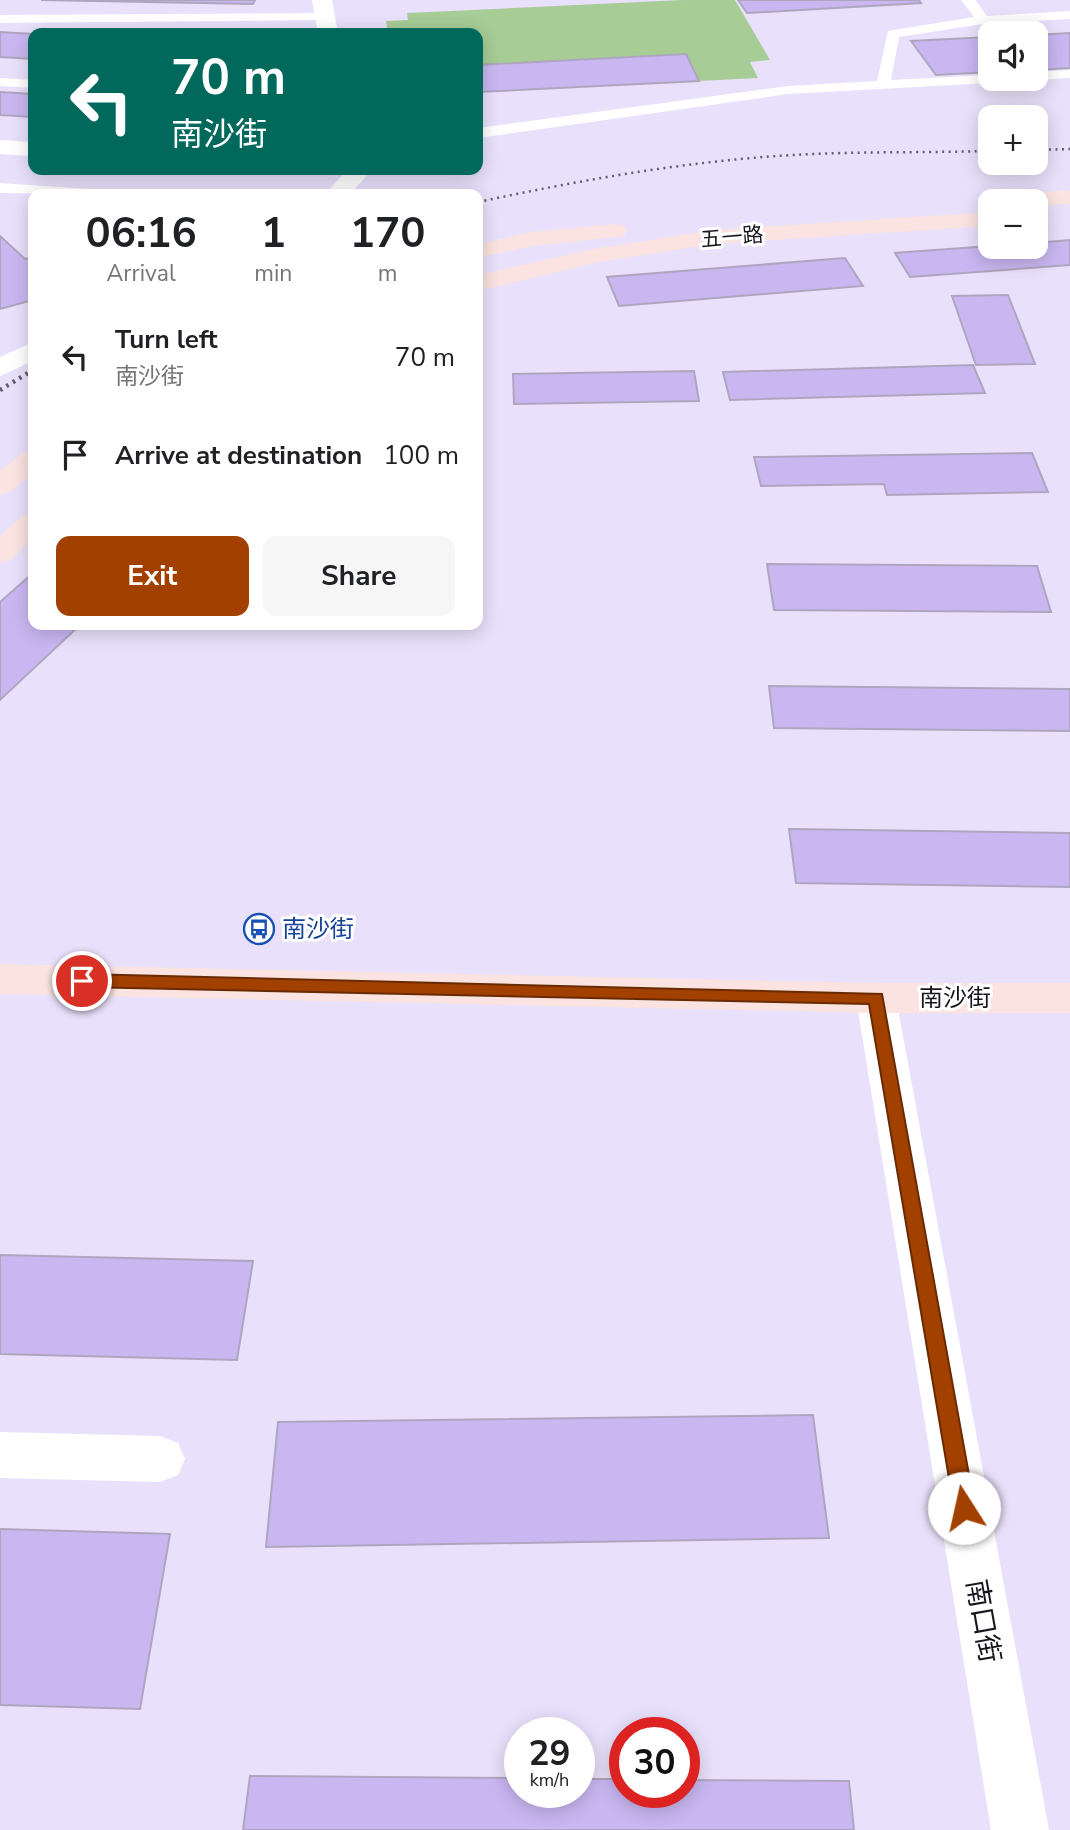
<!DOCTYPE html>
<meta charset="utf-8">
<style>
body{margin:0;font-family:"Nunito Sans","Noto Sans SC",sans-serif;background:#f6f6f6;color:#202124;height:100vh;display:flex;flex-direction:column;font-size:26px;white-space:nowrap}
*{box-sizing:border-box;margin:0}
p{font-size:23px;color:#757577}
.icon{flex:none;width:38px;height:38px;fill:none;stroke:currentColor;stroke-width:2;stroke-linecap:round;stroke-linejoin:round}
.map{position:relative;flex:1;overflow:hidden}
.side{position:absolute;left:28px;top:189px;width:455px;height:441px;display:flex;flex-direction:column;background:#fff;border-radius:14px;box-shadow:0 4px 18px #0003}
.side>*{flex:none}
.banner{position:absolute;left:28px;top:28px;width:455px;height:147px;border-radius:14px;box-shadow:0 4px 18px #0003;background:#00695c;color:#fff;overflow:hidden}
.buttons{position:absolute;left:978px;top:21px;display:grid;gap:14px}
.buttons a{display:grid;place-items:center;width:70px;height:70px;border-radius:14px;background:#fff;box-shadow:0 4px 18px #0003;font-size:35px}
.speed{position:absolute;left:504px;top:1717px;display:flex;gap:14px;font-size:35px;font-weight:700;text-align:center}
.speed>*{display:grid;place-content:center;width:91px;height:91px;border-radius:50%;background:#fff;box-shadow:0 4px 18px #0003;line-height:1}
.speed small{font-size:18px;font-weight:400}
.speed .limit{border:10px solid #d22;background:#fff;color:#111}
.pin{position:absolute;display:grid;place-items:center;width:60px;height:60px;color:#fff;margin:-30px;border:4px solid #fff;border-radius:50%;box-shadow:0 2px 7px #0007}
.me{position:absolute;width:77px;margin:-38px;rotate:350deg;stroke-linejoin:round;filter:drop-shadow(0 0 5px #0008)}
.turn{display:flex;align-items:center;gap:24px;height:147px;padding:0 28px;font-size:32px}
.turn .icon{width:91px;height:91px;stroke-width:2.5}
.turn b{display:block;font-size:49px;line-height:60px}
.eta{display:flex;justify-content:space-evenly;align-items:center;height:119px;text-align:center}
.eta b{font-size:42px;font-weight:700;line-height:49px}
.cta{display:flex;gap:14px;margin-top:auto;padding:14px 28px}
.cta a{flex:1;height:80px;border-radius:14px;background:#a24000;color:#fff;font-size:28px;font-weight:700;line-height:80px;text-align:center}
.cta a+a{background:#f6f6f6;color:#202124}
ul{padding:0;list-style:none}
li{display:flex;align-items:center;gap:21px;height:98px;padding:0 28px}
li div{flex:1}
li b{display:block;font-size:26px}
li em{font-style:normal}
.map>svg:first-child{display:block}
</style>
<div class="map">
<svg width="1070" height="1830" viewBox="0 0 1070 1830">
<rect width="100%" height="100%" fill="#e9e1fb"/>
<path fill="#a7cc96" d="M682,0H735L770,60L750,62L758,78L699,81L685,54L478,65V33H388L386,21L408,20L407,13Z"/>
<path fill="#cab7f2" stroke="#aea6bf" stroke-width="2" d="M41,0H255L253,4Z
M738,0H919L921,3L747,13Z
M0,32L33,34V59L0,57Z
M1070,33V68L1036,70V35Z
M990,37V72L936,75L911,41Z
M686,54L699,81L478,92V65Z
M0,92L33,94V117L0,115Z
M0,236L25,259L33,257V300L0,309Z
M1070,240V265L910,277L895,253L990,246L1036,247V243Z
M845,258L863,286L619,306L607,277Z
M1008,295L1035,364L976,365L952,296Z
M973,365L985,393L730,400L723,372Z
M694,371L699,401L514,404L513,374Z
M1032,453L1048,492L887,495L884,484L761,486L754,457Z
M767,564L1037,566L1051,612L774,610Z
M33,573V625H80L0,700V602Z
M769,686L1070,689V731L774,728Z
M789,829L1070,833V887L796,883Z
M0,1255L253,1261L237,1360L0,1354Z
M813,1415L829,1538L266,1547L278,1422Z
M0,1529L170,1534L140,1709L0,1705Z
M250,1776L520,1778V1792H579V1779H625V1792H684V1780L849,1781L854,1830H243Z"/>
<g fill="none" stroke-linecap="round" stroke-linejoin="round">
<path fill="#fff" fill-rule="evenodd" d="M961,0H975L987,16L1070,11V19L983,24L899,37L891,80L990,75V79H997L990,83L788,94L478,138V128L788,86L877,81L888,31L974,17Z
M324,13L329,14V20L0,23V15Z
M1070,70V78L1036,80L1031,79H1036V72Z
M0,78L33,80V88L0,86Z
M0,183L90,189L98,194L0,193Z"/>
<path fill="#fff" fill-rule="evenodd" d="M312,0H332L338,33H318Z
M0,140L33,142V156L0,154Z
M347,170H372L350,194H325Z
M33,342V361L0,376V357Z
M876,983L890,987L896,998L1049,1830H991L856,998L862,987Z
M0,1432L160,1436L178,1443L185,1459L178,1475L160,1482L0,1478Z"/>
<path fill="#fae3e0" fill-rule="evenodd" d="M1070,190V204L1036,206V201H997L1001,196L1009,194Z
M990,212V226L713,244L599,262L478,291V275L599,248L713,230Z
M615,224L624,226L627,231L624,236L532,246L478,258V244L532,232Z
M33,450V473L10,492L0,495V471L23,453Z
M33,513V538L11,560L0,562V536L22,516Z
M0,964L876,983H1070V1013H876L0,994Z"/>
<path stroke="#625e6d" stroke-width="2.5" stroke-dasharray="2 4.5" stroke-linecap="butt" d="M1036,150L1070,149
M478,202C577,181 676,163 777,156C848,151 919,153 990,151"/>
<path stroke="#625e6d" stroke-width="4.5" stroke-dasharray="2.5 5" stroke-linecap="butt" d="M0,390L33,370"/>
</g>
<path fill="#a24000" stroke="#692a00" stroke-width="2" d="M82,974L882,994L975,1508L971,1515L964,1518L957,1515L954,1508L869,1004L82,987L74,981Z"/>
<defs>
<g id="bus-ring" transform="scale(1.575)"><circle r="9.5" fill="#fff" stroke="#1a4fb4" stroke-width="1.5"/><path d="M-5-6H5V4H4V6H2V4H-2V6H-4V4H-5ZM-3.5-4V0h7V-4ZM-3.5 1.2v1.5H-2V1.2ZM2 1.2v1.5H3.5V1.2Z" fill="#1a4fb4"/></g>
</defs>
<g fill-rule="evenodd">
<use href="#bus-ring" x="259" y="929"/>
</g>
<g text-anchor="middle" stroke-width="6" stroke-linejoin="round" paint-order="stroke">
<g font-size="21" fill="#18151e" stroke="#fff">
<text transform="translate(732 237) rotate(-5)" y="7">五一路</text>
</g>
<g font-size="24" fill="#164399" stroke="#fff" text-anchor="start">
<text x="282" y="937">南沙街</text>
</g>
<g font-size="24" fill="#18151e" stroke="#fff">
<text x="955" y="1006">南沙街</text>
</g>
<g font-size="28" fill="#18151e" stroke="#fff">
<text transform="translate(984 1621) rotate(80)" y="10">南口街</text>
</g>
</g>
</svg>
<div class="buttons">
<a><svg class="icon" aria-label="sound" viewBox="0 0 24 24"><path d="M4 9h4l5-4v14l-5-4H4zM17 9q2 3 0 6"/></svg></a>
<a>+</a>
<a>−</a>
</div>
<div class="speed"><div>29<small>km/h</small></div><div class="limit">30</div></div>
<div class="pin" style="left:82px;top:981px;background:#d93025"><svg class="icon" aria-label="arrive" viewBox="0 0 24 24"><path d="M6 21V4h12l-3 4 3 4H6"/></svg></div>
<svg class="me" style="left:964px;top:1508px" viewBox="-20 -20 40 40"><circle r="19" fill="#fff"/><path d="M0-13L10 11 0 6-10 11z" fill="#a24000"/></svg>
<div class="banner">
<div class="turn"><svg class="icon" aria-label="left" viewBox="0 0 24 24"><path d="M17 20v-9H6M10 6l-5 5 5 5"/></svg><div><b>70 m</b>南沙街</div></div>
</div>
<section class="side">
<div class="eta">
<div><b>06:16</b><p>Arrival</p></div>
<div><b>1</b><p>min</p></div>
<div><b>170</b><p>m</p></div>
</div>
<ul>
<li><svg class="icon" aria-label="left" viewBox="0 0 24 24"><path d="M17 20v-9H6M10 6l-5 5 5 5"/></svg><div><b>Turn left</b><p>南沙街</p></div><em>70 m</em></li>
<li><svg class="icon" aria-label="arrive" viewBox="0 0 24 24"><path d="M6 21V4h12l-3 4 3 4H6"/></svg><div><b>Arrive at destination</b></div><em>100 m</em></li>
</ul>
<div class="cta"><a>Exit</a><a>Share</a></div>
</section>
</div>
